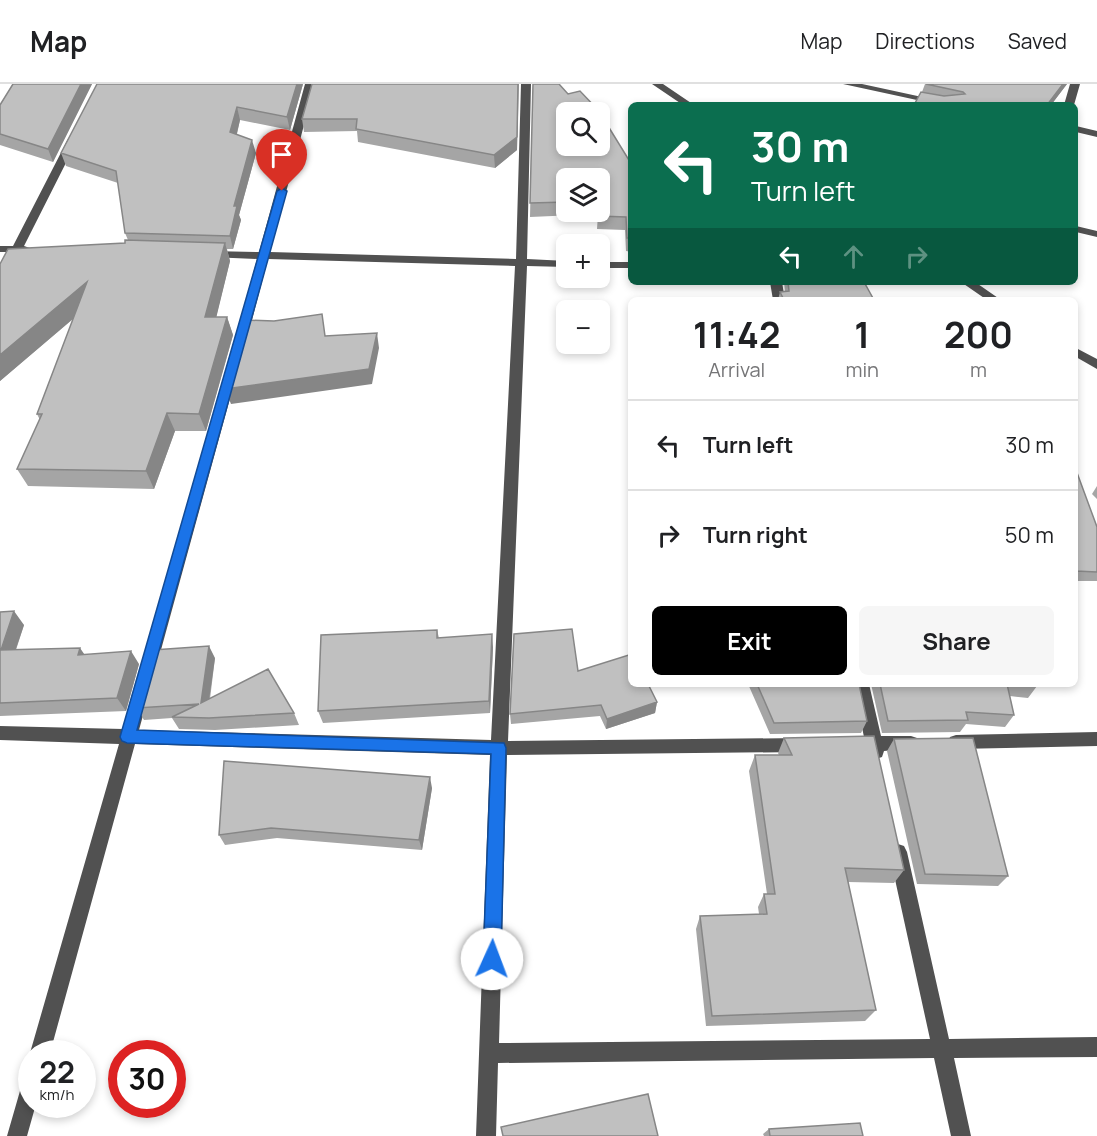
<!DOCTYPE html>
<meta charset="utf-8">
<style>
body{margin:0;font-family:Manrope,sans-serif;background:#f6f6f6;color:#202124;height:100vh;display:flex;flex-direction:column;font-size:22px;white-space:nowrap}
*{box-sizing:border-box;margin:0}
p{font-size:20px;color:#757577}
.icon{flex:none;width:33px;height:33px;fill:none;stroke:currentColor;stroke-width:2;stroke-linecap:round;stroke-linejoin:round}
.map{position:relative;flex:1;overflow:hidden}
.panel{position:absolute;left:628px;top:213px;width:450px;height:390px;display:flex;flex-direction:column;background:#fff;border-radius:9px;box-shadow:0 3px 9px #0003}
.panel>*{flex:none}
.top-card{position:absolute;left:628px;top:18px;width:450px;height:183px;border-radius:9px;box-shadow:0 3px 9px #0003;background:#0b6e4f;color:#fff;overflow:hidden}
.tools{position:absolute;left:556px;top:18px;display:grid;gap:12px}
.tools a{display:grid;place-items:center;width:54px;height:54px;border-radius:9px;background:#fff;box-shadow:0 3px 9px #0003;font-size:30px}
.speed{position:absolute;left:18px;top:956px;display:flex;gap:12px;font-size:30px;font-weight:700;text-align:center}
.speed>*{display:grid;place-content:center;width:78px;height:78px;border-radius:50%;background:#fff;box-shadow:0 3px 9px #0003;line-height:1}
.speed small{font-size:15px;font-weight:400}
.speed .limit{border:9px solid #d22;background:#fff;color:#111}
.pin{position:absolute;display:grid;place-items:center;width:51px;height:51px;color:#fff;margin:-62px -26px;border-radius:50% 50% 50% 0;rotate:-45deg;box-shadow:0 0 6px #0007}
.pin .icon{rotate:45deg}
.me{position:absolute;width:66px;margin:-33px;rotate:2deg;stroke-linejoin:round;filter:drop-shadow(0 0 4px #0008)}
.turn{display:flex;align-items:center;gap:21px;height:126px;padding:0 24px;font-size:27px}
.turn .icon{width:78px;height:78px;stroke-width:2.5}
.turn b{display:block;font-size:42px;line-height:51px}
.lanes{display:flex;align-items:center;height:57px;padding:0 24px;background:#0003;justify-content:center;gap:30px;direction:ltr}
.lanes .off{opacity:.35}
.eta{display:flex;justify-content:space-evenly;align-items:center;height:102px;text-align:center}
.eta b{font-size:36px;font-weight:700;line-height:42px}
.primary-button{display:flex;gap:12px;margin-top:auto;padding:12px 24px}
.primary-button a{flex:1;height:69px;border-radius:9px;background:#000;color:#fff;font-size:24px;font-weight:700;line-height:69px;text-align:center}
.primary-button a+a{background:#f6f6f6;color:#202124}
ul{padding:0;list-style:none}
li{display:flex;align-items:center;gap:18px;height:90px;padding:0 24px;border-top:2px solid #e0e0e0}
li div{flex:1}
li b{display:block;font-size:22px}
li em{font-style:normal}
header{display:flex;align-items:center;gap:36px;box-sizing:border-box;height:84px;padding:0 30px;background:#fff;border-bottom:2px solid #e0e0e0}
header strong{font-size:28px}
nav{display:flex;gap:33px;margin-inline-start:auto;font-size:21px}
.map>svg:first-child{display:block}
</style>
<header>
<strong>Map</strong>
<nav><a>Map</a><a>Directions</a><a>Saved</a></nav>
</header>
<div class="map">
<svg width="1097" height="1052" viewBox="0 0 1097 1052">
<rect width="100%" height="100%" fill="#fff"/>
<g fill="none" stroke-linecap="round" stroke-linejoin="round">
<path fill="#515151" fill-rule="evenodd" d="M305,0H315L270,168L516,175L521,0H531L527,175L567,177V183L527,182L508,657L800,654L806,656L808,661L806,666L800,668L507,671L499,959L930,955L889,768L892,762L898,760L904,762L907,768L949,955L1097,953V973L954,974L971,1052H951L934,974L498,979L496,1052H476L490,671L135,660L50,969H32V972L30,969L119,660L0,656V642L123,645L227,286L231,285L237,289L139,646L491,656L515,182L268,175L247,255L245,258H237L235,255L257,175L210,173L204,170L210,167L259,168Z
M652,0H663L694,21H683Z
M843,0H862L959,21H940Z
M1070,0H1080L1074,21H1064Z
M1076,42L1097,47V53L1076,48Z
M68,55L77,57L24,162L33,165L31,167L21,168L6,199L0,203V188L10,168H0V162H13Z
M1076,142L1097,147V153L1076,148Z
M600,178H632V184H600Z
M770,198H782L785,216H773Z
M961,198H975L1001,216H987Z
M1076,264L1097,275V285L1076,273Z
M853,600H869L881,652H911L917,654L919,659L917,664L884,667L882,673L876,675L870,673L868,667L851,665L849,660L851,655L864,653Z
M1097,648V662L956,665L950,663L948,658L950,653L956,651Z
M32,990V1020H36L27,1052H7L22,1000L25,993Z"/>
</g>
<path fill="#a5a5a5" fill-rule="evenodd" d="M13,0H92L53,78L0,61V21Z
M303,0L290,46L240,36L237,50L256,69L239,131L241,136L233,165H227L230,177L216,233H227L233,251L206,347H175L154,405L28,402L17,385L40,336L37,330L73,235L0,297V180L125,159L128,156L125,149L118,99L66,82L61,69Z
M312,0H519L517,66L495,84L358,58L357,47L304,48L302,35Z
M533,0H559L568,10L580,7L600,28H567V62H600V29L632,81V168L626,167L625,146L597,145L598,130L530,133ZM567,94H600V128H567Z
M925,0H1067L1051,21H914L922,8Z
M784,198H864L785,208Z
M780,208L784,216H778Z
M1076,386L1097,443V497H1076Z
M1097,402V415L1092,410Z
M0,528L24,541L16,566L84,570L139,580L126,627L0,632Z
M437,546L439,554L493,563L490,629L323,639L318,627Z
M215,574L210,615L294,629L299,641L215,646L179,645L172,634L144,636L137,624Z
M578,587L657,618L655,629L606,645L600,632L511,640L510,630Z
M748,600H859L867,637L861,649L770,650Z
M871,600H1036L1037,602L1028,614L1010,612L1014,631L1005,643L966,640L960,648L882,649Z
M784,654L904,786L894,799L848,798L876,926L865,937L706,942L696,845L700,832L759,830L758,823L764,810H767L749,687L755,671H779L778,669Z
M894,655L1008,792L998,802L917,800L887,667Z
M432,704L422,766L277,754L225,761L219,751Z
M769,1045L863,1052H764L763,1050Z"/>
<path fill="#868686" d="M81,0H92L53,78L48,65Z
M297,0H303L290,46L287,33Z
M518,0L517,66L495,84L494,71Z
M1063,0H1067L1051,21H1047Z
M237,23L240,36L234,61L230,48Z
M252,56L256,69L239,131L241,136L233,165L230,152L234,122Z
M225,159L230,177L212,251L205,233Z
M87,198L95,216L0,297V271Z
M227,233L233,251L206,347L199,330Z
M377,249L379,264L372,300L231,320L225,305Z
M167,329L175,347L154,405L146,387Z
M14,527L24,541L11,579L1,566Z
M492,550L493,563L490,629L489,617Z
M209,562L215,574L207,630L201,619Z
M80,564L89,577L78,571Z
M131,567L139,580L126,627L117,614Z
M657,618L655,629L606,645L607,635Z
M430,693L432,704L422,766L419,756Z"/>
<path fill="#c0c0c0" stroke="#868686" stroke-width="1.5" d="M13,0H81L48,65L0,50V21Z
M97,0H297L287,33L237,23L230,48L252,56L234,122H237L230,152L125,149L116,87L61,69Z
M312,0H518L517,53L494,71L356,45L357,35H302Z
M533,0H559L568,10L580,7L599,27L600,28H567V62H600V29L632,81V154H627L626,133L598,132V128H600V94H567V118L530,119Z
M926,0H1063L1047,21H914L921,8L944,12L965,10L963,8Z
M125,156L225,159L205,233H227L199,330L167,329L146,387L17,385L42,330H37L87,198L0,271V180L8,165L125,159Z
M788,198H864L874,216H784L780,208L789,207Z
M322,230L325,252L377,249L369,285L225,305L245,236L274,237Z
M1076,386L1097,443V488L1076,487Z
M14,527L1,566L80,564L78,571L131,567L117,614L0,619V528Z
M572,545L578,587L632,570V600H648L657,618L607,635L601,621L510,630L514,550Z
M437,546V554L492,550L489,617L318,627L321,551Z
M209,562L201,619L268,585L294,629L209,634L172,633L199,620L137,624L153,566Z
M757,600H859L867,637L774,639Z
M880,600H1007L1014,631L966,628L968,636L888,637Z
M1013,600H1036L1037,602Z
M874,652L904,786L845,784L876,926L712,932L700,832L767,830L764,810H775L755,671H792L784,654Z
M973,654L1008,792L925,790L894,655Z
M224,677L430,693L419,756L271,744L219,751Z
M648,1010L658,1052H503L501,1043Z
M860,1039L863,1052H770L769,1045Z"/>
<path fill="#1a73e8" stroke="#114b97" stroke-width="1.5" d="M282,104L287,107L137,646L504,659L506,664L501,875L498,881L492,883L486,881L483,875L491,670L127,659L122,657L120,653L277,107Z"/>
</svg>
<div class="tools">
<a><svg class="icon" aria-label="search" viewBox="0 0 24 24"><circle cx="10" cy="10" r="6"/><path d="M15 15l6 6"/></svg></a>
<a><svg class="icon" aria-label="layers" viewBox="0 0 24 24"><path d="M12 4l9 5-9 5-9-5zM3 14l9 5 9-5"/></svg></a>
<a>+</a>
<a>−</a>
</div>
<div class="speed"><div>22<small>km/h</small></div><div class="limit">30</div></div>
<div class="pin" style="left:282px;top:107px;background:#d93025"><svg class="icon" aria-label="arrive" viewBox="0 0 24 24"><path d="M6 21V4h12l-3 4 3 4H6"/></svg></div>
<svg class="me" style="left:492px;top:875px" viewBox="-20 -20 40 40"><circle r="19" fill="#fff"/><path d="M0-13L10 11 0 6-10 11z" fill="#1a73e8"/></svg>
<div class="top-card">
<div class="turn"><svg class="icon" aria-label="left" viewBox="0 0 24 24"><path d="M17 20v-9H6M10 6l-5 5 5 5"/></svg><div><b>30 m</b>Turn left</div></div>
<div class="lanes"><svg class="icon" aria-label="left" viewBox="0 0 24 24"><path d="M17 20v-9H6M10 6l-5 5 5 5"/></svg><svg class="icon off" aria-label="ahead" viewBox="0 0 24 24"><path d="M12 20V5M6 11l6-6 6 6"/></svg><svg class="icon off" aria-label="right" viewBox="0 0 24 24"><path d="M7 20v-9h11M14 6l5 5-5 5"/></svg></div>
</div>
<section class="panel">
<div class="eta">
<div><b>11:42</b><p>Arrival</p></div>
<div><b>1</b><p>min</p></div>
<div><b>200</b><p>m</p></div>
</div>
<ul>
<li><svg class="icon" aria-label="left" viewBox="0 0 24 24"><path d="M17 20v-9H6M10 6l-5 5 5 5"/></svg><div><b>Turn left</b></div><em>30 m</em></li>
<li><svg class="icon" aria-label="right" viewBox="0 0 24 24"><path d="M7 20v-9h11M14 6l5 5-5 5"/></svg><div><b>Turn right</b></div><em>50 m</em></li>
</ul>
<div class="primary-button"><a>Exit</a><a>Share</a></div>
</section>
</div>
